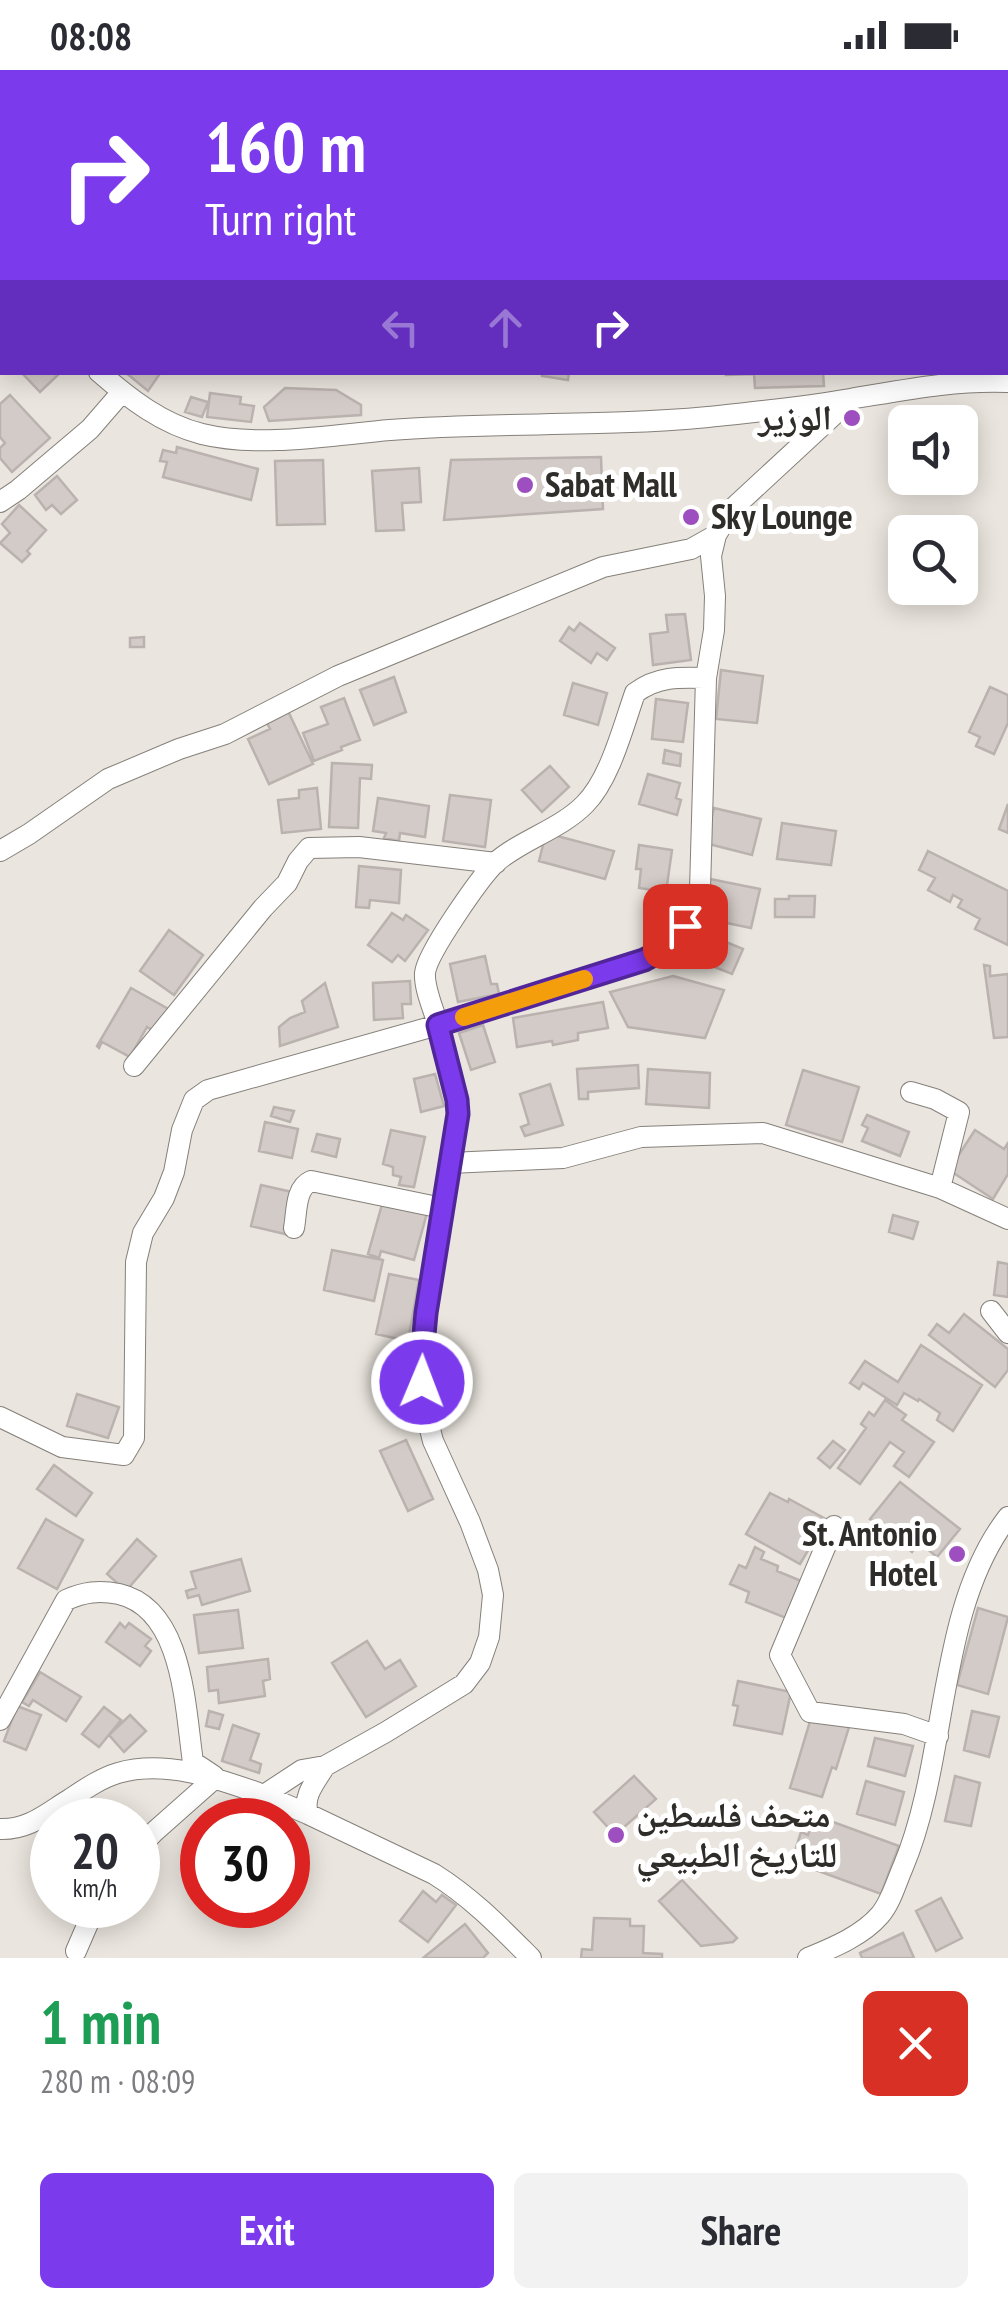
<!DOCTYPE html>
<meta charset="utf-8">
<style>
body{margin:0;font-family:"PT Sans Narrow","Noto Naskh Arabic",sans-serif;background:#f2f2f3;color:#2b2b33;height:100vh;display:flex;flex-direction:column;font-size:38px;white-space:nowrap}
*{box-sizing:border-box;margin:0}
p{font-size:32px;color:#7c7c81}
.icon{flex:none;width:55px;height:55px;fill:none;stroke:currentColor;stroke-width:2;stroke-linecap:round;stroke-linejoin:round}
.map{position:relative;height:1888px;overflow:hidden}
.details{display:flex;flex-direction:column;background:#fff;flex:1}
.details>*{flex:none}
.banner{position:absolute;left:0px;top:0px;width:1010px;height:305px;box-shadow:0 5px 25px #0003;background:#7c3aed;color:#fff;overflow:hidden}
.fabs{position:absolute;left:888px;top:335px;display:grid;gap:20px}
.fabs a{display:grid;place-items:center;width:90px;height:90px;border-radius:15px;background:#fff;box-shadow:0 5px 25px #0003;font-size:50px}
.speed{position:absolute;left:30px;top:1728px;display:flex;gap:20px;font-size:50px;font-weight:700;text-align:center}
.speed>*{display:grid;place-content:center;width:130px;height:130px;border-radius:50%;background:#fff;box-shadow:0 5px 25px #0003;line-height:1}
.speed small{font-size:25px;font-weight:400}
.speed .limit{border:15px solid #d22;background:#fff;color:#111}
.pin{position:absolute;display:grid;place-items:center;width:85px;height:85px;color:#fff;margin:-42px;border-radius:20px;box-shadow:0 5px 15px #0006}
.me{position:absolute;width:110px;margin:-55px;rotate:1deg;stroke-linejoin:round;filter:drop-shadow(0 0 8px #0008)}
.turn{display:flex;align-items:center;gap:35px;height:210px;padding:0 40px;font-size:45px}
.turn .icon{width:130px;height:130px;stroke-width:2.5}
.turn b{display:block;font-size:70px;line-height:85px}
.lanes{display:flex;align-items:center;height:95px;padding:0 40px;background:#0003;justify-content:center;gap:50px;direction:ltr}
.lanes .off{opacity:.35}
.round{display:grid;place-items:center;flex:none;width:105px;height:105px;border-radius:15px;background:#f2f2f3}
.headline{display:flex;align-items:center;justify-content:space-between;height:170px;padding:0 40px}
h1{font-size:60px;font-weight:600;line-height:75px;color:#1e9e55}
.action{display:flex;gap:20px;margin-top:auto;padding:20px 40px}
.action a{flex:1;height:115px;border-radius:15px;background:#7c3aed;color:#fff;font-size:40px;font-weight:600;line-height:115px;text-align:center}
.action a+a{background:#f2f2f3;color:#2b2b33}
.status{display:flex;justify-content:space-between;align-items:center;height:70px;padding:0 50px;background:#fff;direction:ltr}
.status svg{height:28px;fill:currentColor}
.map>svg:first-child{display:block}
</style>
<div class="status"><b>08:08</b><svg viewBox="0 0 49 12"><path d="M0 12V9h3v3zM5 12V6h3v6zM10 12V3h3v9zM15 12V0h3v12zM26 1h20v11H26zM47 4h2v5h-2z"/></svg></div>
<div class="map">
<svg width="1008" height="1888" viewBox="0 0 1008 1888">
<rect width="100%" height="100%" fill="#eae5de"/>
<path fill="#d3cbc7" stroke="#bab2ae" stroke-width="2.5" d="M21,302H61L40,322Z
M125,302H161L148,321Z
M542,302H569L568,310L542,306Z
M726,302H823L824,316L755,318L754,304L726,305Z
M285,318L336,320L361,335V345L269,351L264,337Z
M210,323L241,327L240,334L254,336L251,352L207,347Z
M10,325L50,368L12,402L0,388V378L5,373L0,367V334Z
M191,327L208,332L202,347L185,342Z
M177,377L258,399L251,430L163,407L167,392L160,391L163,380L176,383Z
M601,387L603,439L444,450L451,390Z
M323,390L325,454L277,455L275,391Z
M419,398L421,432L402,433L404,460L376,461L372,401Z
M57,406L77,430L61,444L52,435L46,440L35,425Z
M19,435L46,460L27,481L30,484L22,492L0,473L10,463L2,454Z
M685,544L691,590L653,595L650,564L668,562L666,545Z
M580,553L615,578L607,590L597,583L591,593L560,571L569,557L574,561Z
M144,567V577H130V568Z
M721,600L763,606L757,653L716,649Z
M394,607L406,642L374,655L360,620Z
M573,613L607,623L598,655L564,645Z
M990,617L1008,625V653L994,684L976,676L980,667L969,662Z
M344,628L360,670L341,677L342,680L314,691L303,663L328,654L321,637Z
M656,629L688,633L683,672L652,669Z
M288,641L313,694L269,714L248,669L270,659L266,651Z
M665,680L681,684L680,696L663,693Z
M332,693L372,695L371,709L360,708L358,758L329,757Z
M550,696L569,717L542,742L522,720Z
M648,704L680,713L676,728L681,730L677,745L639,734Z
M317,718L321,759L282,763L278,730L299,728V720Z
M450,725L491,730L485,777L443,771Z
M378,728L429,736L425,767L400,763L399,771L384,768L386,763L373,761Z
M1008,734V763L999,759Z
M714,738L761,749L752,785L705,773Z
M782,753L836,761L831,795L777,789Z
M546,763L614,781L605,809L539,791Z
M639,775L672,780L666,822L639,818L641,799H636Z
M928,781L1008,821V875L975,859L980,849L958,837L962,830L953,825L950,832L928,820L935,808L919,800Z
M359,796L401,800L399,833L370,830L369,838L356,837Z
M705,808L760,819L751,858L717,851L719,845L698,841Z
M789,826H815L814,847H775V829H789Z
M392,843L403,850L406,845L428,860L405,891L398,885L392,892L368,875Z
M169,860L203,885L174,925L140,901Z
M699,861L743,879L732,904L689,887Z
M485,886L491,914H497L499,924L458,932L450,894Z
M984,895L990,896V906L1008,904V967L994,968Z
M673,906L724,920L705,968L628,957L610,922Z
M410,911L411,934H402L403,948L374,950L373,913Z
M325,913L338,957L280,976L279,957L290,948L305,942L302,931Z
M131,918L172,941L159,964L147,957L130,987L102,972L99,978L97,976Z
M603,932L608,958L578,963V970L553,975L552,971L517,977L513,948Z
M483,955L495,992L471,1000L459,963Z
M638,995L639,1018L588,1022V1029H579L577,999Z
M648,999L710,1003L709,1038L646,1034Z
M803,1000L859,1017L842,1072L786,1055Z
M435,1004L444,1036L421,1042L414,1009Z
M550,1014L563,1055L525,1066L521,1057L529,1054L520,1024Z
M274,1037L294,1041L290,1052L271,1046Z
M867,1045L909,1062L900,1086L862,1071L868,1058L862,1055Z
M265,1052L298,1059L292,1088L259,1081Z
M391,1060L425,1067L414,1117L399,1115L401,1107L393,1105V1097L383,1094Z
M975,1060L1004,1079L1008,1073V1104L993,1129L949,1100Z
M317,1064L340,1069L336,1087L312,1081Z
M261,1115L292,1122L284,1159L290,1160L289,1165L251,1156Z
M383,1131L427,1143L414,1190L381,1181L379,1188L368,1184Z
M893,1145L918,1152L913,1169L889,1162Z
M332,1180L383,1190L374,1231L324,1220Z
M998,1192L1008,1194V1227L994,1225Z
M389,1204L419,1210L408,1271L376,1264Z
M964,1244L1008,1279V1300L995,1317L929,1265L937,1254L949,1263Z
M921,1275L982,1315L953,1361L937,1350L940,1343L919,1329L918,1331L904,1323L897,1335L863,1313L859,1319L850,1313L865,1291L898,1312Z
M77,1324L119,1337L108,1368L67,1356Z
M885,1330L906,1345L902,1350L934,1372L909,1407L894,1396L904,1382L890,1372L860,1414L838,1398L866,1358L861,1354L869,1342L874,1346Z
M406,1370L433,1429L408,1441L380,1381Z
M833,1371L845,1380L830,1398L818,1388Z
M54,1395L92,1423L76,1446L37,1419Z
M900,1412L960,1459L937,1487L919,1472L912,1482L870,1449Z
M770,1423L788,1432L789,1429L833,1453L824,1469L817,1465L800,1494L746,1464Z
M46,1449L83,1470L57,1519L18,1498Z
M137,1469L156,1486L126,1521L107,1504Z
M755,1477L764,1482L761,1489L778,1496L777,1501L806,1513L791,1550L746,1532L749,1522L730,1514L739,1495L746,1498Z
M241,1489L250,1521L202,1535L199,1525L188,1528L186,1521L196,1518L191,1502Z
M978,1538L1008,1547L988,1624L957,1615Z
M238,1540L243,1578L199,1583L194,1545Z
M120,1553L125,1558L129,1553L151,1569L145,1576L151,1581L140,1596L106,1572Z
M367,1571L385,1599L400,1590L416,1616L366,1647L332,1593Z
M268,1589L270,1609L263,1611L265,1626L219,1633L218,1620L209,1621L207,1597Z
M40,1602L81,1627L66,1651L33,1630L29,1636L22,1632Z
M738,1611L791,1622L782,1664L734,1655L738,1636L733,1635Z
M17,1636L41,1645L26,1680L4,1671Z
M104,1637L121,1650L99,1677L82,1664Z
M209,1641L223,1645L219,1659L206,1656Z
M972,1641L999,1647L989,1687L964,1680Z
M130,1645L146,1661L124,1682L109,1665Z
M811,1648L850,1654L836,1699L832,1697L822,1727L790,1718Z
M233,1655L259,1664L250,1690L261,1694L259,1703L222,1691Z
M875,1668L913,1676L905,1706L868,1696Z
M634,1706L656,1729L615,1765L594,1742Z
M955,1706L980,1713L971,1756L945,1751Z
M866,1711L904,1722L895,1755L857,1744Z
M833,1752L899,1776L881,1824L802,1795L806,1785L795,1781L801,1762L808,1765L812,1753L830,1759Z
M682,1810L737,1868L733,1872L701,1876L659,1831Z
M423,1821L436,1832L442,1825L456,1835L428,1872L400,1851Z
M941,1828L962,1868L936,1881L916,1841Z
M594,1848L630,1849V1856H644L643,1883L662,1884V1888H581L582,1879L592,1880Z
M465,1854L488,1883L483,1888H423Z
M903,1863L914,1888H862L860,1883Z"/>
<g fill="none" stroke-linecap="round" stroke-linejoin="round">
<g stroke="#85807a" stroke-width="22">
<path id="minor" d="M581,0L584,2
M679,0L684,2
M748,0L750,2
M234,2L235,0
M338,2L339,0
M897,2L909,0
M0,185L2,188
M99,302C130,329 162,354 202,364C259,378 332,365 390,360C496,352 602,357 708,347C755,342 804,337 850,329C905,320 952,310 1008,312
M0,432L18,420L90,359L122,322
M0,781L29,764L108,709L179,679L225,664L338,606L603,497L691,479L716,465
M134,996L263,838L287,813L298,791L309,778L359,777L496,793
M911,1022L935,1029L959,1042L940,1118
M450,1093L563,1088L641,1067L763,1063L940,1118L1008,1149
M294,1158C297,1142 295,1118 311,1111L442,1138
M991,1241L1008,1263
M0,1347L62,1377L124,1385L134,1368L136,1192L143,1163L164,1128L174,1102L182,1060L194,1030L208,1020L438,955C434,940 424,919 425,903C427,883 480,808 495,793C519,771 561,759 585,734C610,709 623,657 635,623C657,606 680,607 706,608
M834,1456L780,1585L810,1642L904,1654L938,1666
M0,1650L66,1530C84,1522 99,1520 119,1524C184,1539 185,1639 193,1692L214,1706
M325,1696C316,1711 302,1726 308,1744L434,1804C471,1827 500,1857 531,1888
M261,1724L308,1744
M0,1759C29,1760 47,1743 70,1729C85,1719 101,1708 118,1703C166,1689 219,1709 264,1725L302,1700L325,1696L386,1662L464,1614L480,1593L489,1567L493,1525L488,1500L470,1452L433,1371L425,1340L422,1311V1285L426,1243L458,1044L457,1030L438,955L645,889L662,881L674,870L685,856L700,820L706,608L714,560L715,526L711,486L716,465L732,439L851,329
M138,1779L154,1762L215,1708
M76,1881L96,1835
M808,1888C832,1878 862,1866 880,1845C891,1832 896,1813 903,1797C949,1689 936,1540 1008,1447"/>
</g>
<use href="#minor" stroke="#fff" stroke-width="20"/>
</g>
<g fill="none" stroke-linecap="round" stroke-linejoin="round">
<g stroke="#51269a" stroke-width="25">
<path id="route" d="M422,1312V1285L426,1243L458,1044L457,1030L438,955L644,890C662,881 673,872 685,856"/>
</g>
<use href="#route" stroke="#7c3aed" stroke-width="18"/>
<path stroke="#f59e0b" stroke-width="18" d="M464,947L584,909"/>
</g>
<g fill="#9d4ebf" stroke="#fff" stroke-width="4">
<circle cx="852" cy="348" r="10"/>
<circle cx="525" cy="415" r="10"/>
<circle cx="691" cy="447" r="10"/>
<circle cx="957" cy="1484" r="10"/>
<circle cx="616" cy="1765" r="10"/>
</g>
<g text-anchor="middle" stroke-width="10" stroke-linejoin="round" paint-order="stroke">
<g font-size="35" font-weight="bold" fill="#2f2d2a" stroke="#fff" text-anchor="start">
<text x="832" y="360" text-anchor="end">الوزير</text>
<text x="545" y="427">Sabat Mall</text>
<text x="711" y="459">Sky Lounge</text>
<text x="937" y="1476" text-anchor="end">St. Antonio<tspan x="937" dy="40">Hotel</tspan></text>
<text x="636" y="1757">متحف فلسطين<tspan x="636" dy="40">للتاريخ الطبيعي</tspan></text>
</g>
</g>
</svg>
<div class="fabs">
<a><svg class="icon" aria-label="sound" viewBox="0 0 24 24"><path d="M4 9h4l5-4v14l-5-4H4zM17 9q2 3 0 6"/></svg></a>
<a><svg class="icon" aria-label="search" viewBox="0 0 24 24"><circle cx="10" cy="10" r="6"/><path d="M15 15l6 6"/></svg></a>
</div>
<div class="speed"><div>20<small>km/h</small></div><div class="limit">30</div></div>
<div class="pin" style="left:685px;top:856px;background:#d93025"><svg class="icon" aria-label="arrive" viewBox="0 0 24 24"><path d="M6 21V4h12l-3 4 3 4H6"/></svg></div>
<svg class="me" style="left:422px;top:1312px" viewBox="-20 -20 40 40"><circle r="17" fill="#7c3aed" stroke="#fff" stroke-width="3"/><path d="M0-11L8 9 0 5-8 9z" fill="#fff"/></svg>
<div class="banner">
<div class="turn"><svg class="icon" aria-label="right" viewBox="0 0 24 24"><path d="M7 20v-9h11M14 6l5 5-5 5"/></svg><div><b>160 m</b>Turn right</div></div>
<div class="lanes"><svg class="icon off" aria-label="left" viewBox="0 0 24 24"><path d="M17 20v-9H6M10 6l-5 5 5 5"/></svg><svg class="icon off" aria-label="ahead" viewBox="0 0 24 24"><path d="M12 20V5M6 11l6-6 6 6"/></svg><svg class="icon" aria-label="right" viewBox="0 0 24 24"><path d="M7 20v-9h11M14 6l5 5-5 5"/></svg></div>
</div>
</div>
<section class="details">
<div class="headline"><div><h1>1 min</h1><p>280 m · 08:09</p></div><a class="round" style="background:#d93025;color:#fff"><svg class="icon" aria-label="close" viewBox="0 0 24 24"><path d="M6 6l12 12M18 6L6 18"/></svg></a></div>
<div class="action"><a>Exit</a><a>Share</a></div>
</section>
